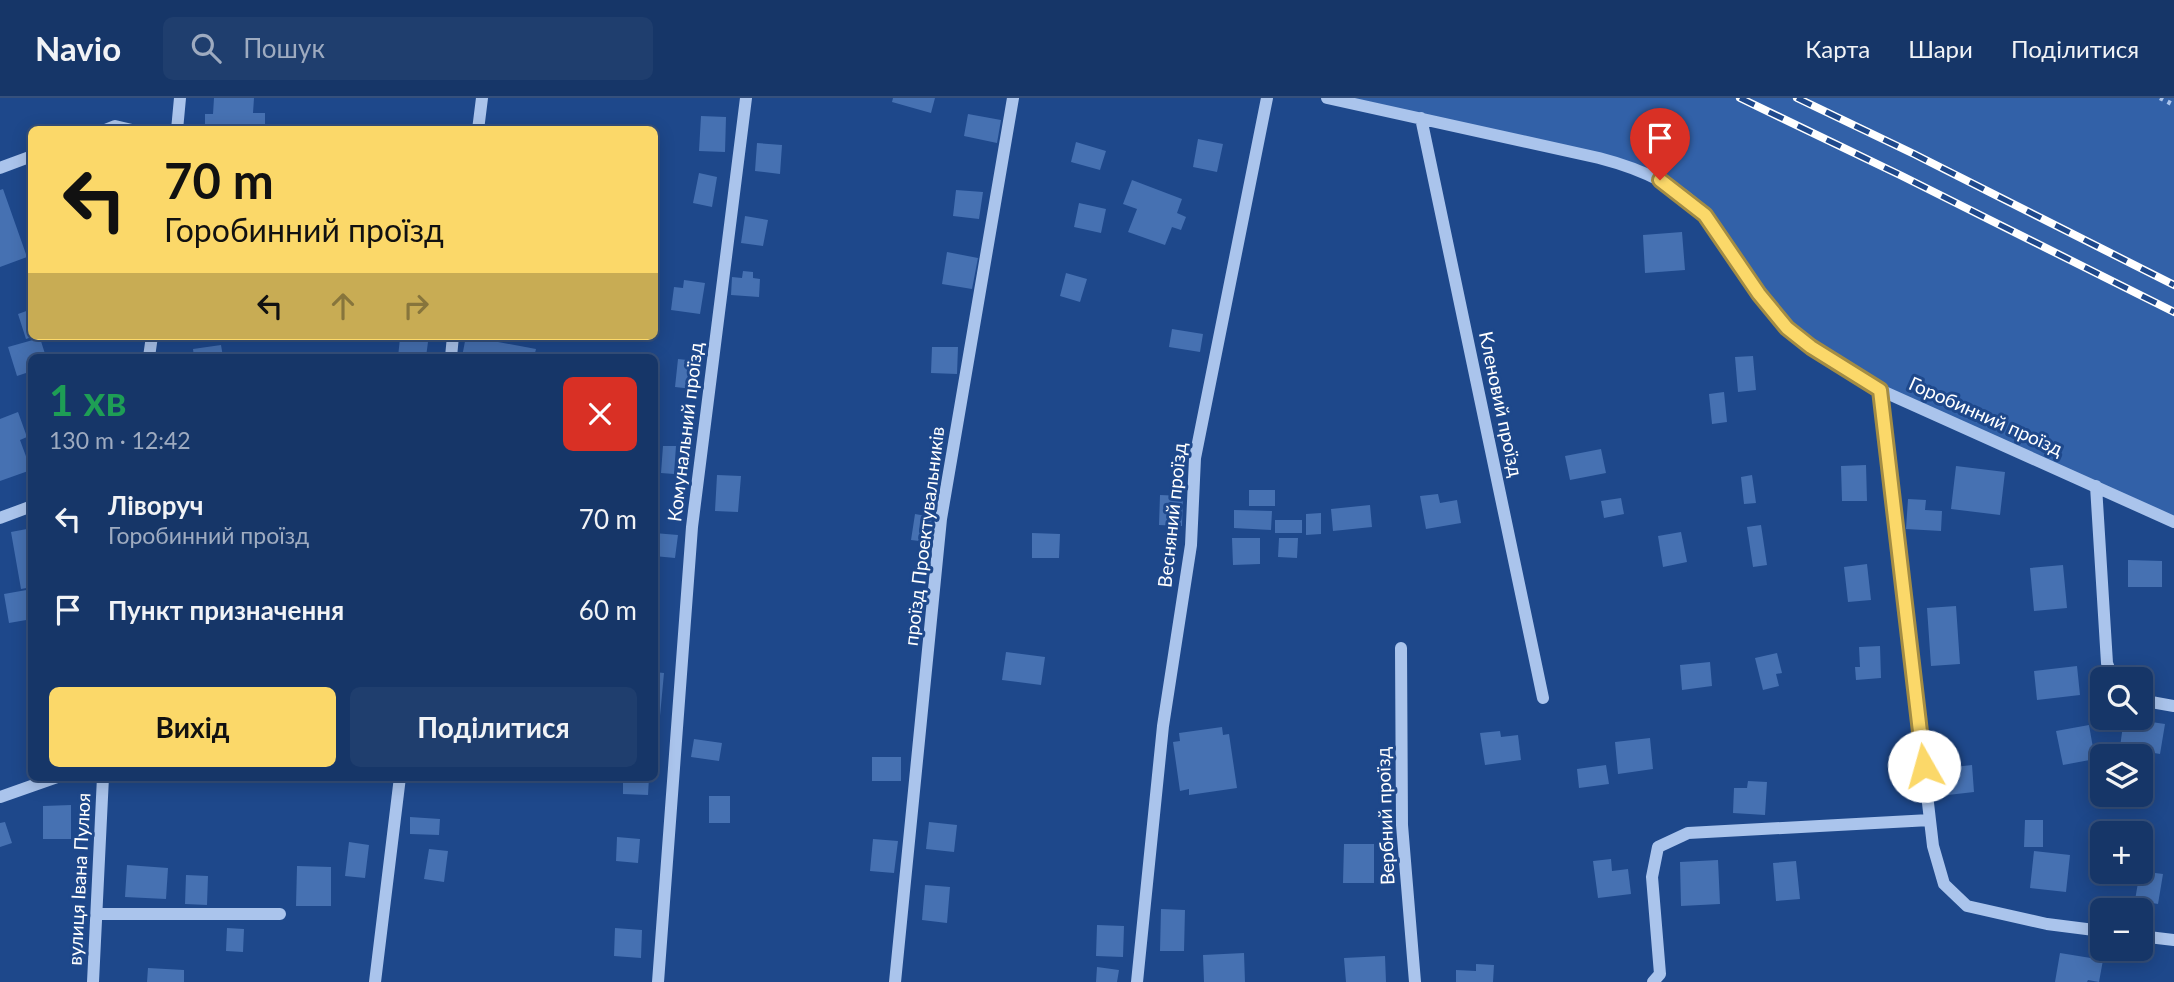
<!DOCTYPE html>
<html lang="uk">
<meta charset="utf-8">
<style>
body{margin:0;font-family:Lato,sans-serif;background:#1f3e6e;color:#f1f3f6;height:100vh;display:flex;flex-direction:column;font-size:26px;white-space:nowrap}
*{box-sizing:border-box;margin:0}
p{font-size:23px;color:#9eabc0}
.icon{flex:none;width:38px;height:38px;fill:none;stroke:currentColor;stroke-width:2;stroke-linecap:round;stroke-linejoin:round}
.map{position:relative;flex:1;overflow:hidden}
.drawer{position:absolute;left:28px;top:256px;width:630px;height:427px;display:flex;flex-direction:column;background:#163668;border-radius:10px;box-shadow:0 4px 18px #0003,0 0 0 2px #35507c}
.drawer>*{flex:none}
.banner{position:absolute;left:28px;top:28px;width:630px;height:214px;border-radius:10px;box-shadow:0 4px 18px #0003,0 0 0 2px #35507c;background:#fbd869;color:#111;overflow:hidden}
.fabs{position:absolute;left:2090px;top:569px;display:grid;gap:14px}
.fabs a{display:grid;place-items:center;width:63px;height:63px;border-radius:10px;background:#163668;box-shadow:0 4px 18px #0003,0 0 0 2px #35507c;font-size:35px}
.pin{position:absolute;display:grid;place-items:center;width:60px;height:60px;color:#fff;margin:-72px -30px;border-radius:50% 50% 50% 0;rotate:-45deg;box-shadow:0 0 7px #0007}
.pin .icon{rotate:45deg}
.me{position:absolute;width:77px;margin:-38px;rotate:353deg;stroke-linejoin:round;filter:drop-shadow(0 0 5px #0008)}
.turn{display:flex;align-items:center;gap:24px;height:147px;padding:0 21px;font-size:32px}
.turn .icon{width:91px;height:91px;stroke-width:2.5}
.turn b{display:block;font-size:49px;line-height:60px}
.lanes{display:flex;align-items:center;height:66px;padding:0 21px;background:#0003;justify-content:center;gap:35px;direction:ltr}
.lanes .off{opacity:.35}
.round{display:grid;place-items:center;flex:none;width:74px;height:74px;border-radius:10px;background:#1f3e6e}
.overview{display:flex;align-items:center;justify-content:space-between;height:119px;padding:0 21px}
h1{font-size:42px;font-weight:700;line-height:52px;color:#1e9e55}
.primary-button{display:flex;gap:14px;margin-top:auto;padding:14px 21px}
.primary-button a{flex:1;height:80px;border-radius:10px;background:#fbd869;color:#111;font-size:28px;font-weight:700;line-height:80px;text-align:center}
.primary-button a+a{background:#1f3e6e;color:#f1f3f6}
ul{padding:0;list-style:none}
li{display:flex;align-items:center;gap:21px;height:91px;padding:0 21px}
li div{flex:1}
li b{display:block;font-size:26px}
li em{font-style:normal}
header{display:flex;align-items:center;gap:42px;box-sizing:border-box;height:98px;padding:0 35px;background:#163668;border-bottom:2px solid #35507c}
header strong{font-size:33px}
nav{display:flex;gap:38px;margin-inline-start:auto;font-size:24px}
.search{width:490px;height:63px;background:#1f3e6e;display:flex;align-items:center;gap:18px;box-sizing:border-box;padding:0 24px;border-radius:10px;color:#9eabc0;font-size:26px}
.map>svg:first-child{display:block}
</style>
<header>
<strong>Navio</strong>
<div class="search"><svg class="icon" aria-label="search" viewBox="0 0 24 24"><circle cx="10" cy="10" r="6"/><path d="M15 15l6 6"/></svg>Пошук</div>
<nav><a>Карта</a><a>Шари</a><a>Поділитися</a></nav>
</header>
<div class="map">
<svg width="2174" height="884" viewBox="0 0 2174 884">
<rect width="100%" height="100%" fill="#1e488b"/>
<path fill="#3261a8" d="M1328,0H2174V424L1880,292L1787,230L1705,117L1642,72Z"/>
<path fill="#4671b2" d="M214,0H254L253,15H265V32H205V16H213Z
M893,0H935L931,15L892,4Z
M968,16L1001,22L997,45L964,38Z
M701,18L726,19L725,54L699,53Z
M1198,41L1223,46L1217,74L1193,69Z
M1076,44L1106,53L1100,72L1071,64Z
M757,45L782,47L780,76L755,73Z
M699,75L717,79L712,109L693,105Z
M1132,82L1182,101L1177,115L1186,119L1181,132L1172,129L1165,147L1128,134L1137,111L1123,106Z
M3,91L27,159L0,169V92Z
M956,92L983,94L979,121L953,118Z
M1079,105L1106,111L1101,135L1074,129Z
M745,118L768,122L763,148L741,145Z
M1682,134L1685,172L1645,175L1643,137Z
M947,154L978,160L972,191L942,186Z
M743,173L753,174V180L760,181L759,199L731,197L732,179L742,180Z
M1066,175L1087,181L1080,204L1060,198Z
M684,182L705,185L700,216L671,212L674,189L683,190Z
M32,211V239L26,241L18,216Z
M1172,231L1203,236L1200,254L1169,249Z
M466,238L536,251L534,259H462Z
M40,240L46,259H32V273L17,278L8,249Z
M400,240L428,244L426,259H398Z
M221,247L223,259H194L193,251Z
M932,249H958L957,276L931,275Z
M1753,258L1756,292L1738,294L1735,259Z
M678,261L696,263L693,291L675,289Z
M1724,294L1727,324L1712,326L1709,296Z
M18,314L27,339L20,342L31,372L0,383V321Z
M663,348H676L674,376L661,375Z
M1601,351L1606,375L1570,382L1565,358Z
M1866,367L1867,403H1842L1841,368Z
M1956,368L2005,374L2000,417L1951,411Z
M717,377L741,378L738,414L715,413Z
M1752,377L1756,405L1744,406L1741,379Z
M1249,392H1275V408H1249Z
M1438,396L1440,405L1457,402L1461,425L1426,431L1420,398Z
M1160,397L1183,398L1182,428L1159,427Z
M1621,400L1624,416L1604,420L1601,403Z
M1908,401L1926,402L1925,412L1942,413L1941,433L1906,431Z
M1370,407L1372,429L1333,433L1331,411Z
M1234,412L1272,413L1271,432L1234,430Z
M1321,415V436L1306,437V416Z
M915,416L932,419L928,444L911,442Z
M1275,422H1302V435H1275Z
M1761,427L1767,467L1753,469L1747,429Z
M32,430V489L21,491L11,434Z
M1681,434L1687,464L1663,469L1658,438Z
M654,435L678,437L675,460L654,458Z
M1032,435L1060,436L1059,460H1032Z
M1232,440H1260V466L1233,467Z
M1279,440H1298L1297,460L1278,459Z
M2128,462L2162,463V489H2128Z
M1867,466L1871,502L1848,504L1844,469Z
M2063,467L2067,510L2034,513L2030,470Z
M32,491V521L9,525L4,496Z
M1956,508L1960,566L1931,568L1927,510Z
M1880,548L1881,580L1856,582L1855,569H1860L1859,549Z
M1006,554L1045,559L1041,587L1002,582Z
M1777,555L1782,575L1776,576L1779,588L1763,592L1755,560Z
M1710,564L1712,588L1682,592L1680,567Z
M2077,568L2080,597L2037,602L2034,573Z
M654,574L664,575L660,618H654Z
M2124,620L2165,626L2160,656L2120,649Z
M2089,627L2095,661L2063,667L2056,633Z
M1222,629L1223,637L1229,636L1237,690L1189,697V691L1180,693L1173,644L1180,643L1179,635Z
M1500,633L1501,639L1518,637L1521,662L1485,667L1480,635Z
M1650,640L1653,671L1618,676L1615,644Z
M694,641L722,645L719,663L691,659Z
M872,659H901V683H872Z
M1606,667L1609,686L1579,690L1577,671Z
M1972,667L1974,694L1939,698L1936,671Z
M623,679H649L648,697L623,696Z
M1748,683L1767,684L1765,717L1733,715L1734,690H1747Z
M709,698H730V725H709Z
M71,707V741H43V708Z
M410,719L440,721L439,737L410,736Z
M2025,722H2043V749H2024Z
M5,724L12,745L0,749V725Z
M929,724L957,727L954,754L926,751Z
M2132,724L2152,728L2146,754L2140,753V735H2129Z
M617,739L640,741L638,765L616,763Z
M873,741L898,743L894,775L870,773Z
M349,744L369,747L365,780L345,778Z
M1344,746H1374V785H1343Z
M429,751L448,753L444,784L424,781Z
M2034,753L2070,757L2066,794L2030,790Z
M1611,761L1612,773L1628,771L1631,796L1598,800L1593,763Z
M1718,762L1720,806L1681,808L1680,764Z
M1796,763L1800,801L1776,803L1773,765Z
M127,767L168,770L166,801L125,799Z
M297,768L331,769V808H296Z
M2140,773L2163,776L2158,806L2135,802Z
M186,777L208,778L207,807L185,806Z
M925,787L950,789L947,825L922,822Z
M1161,811L1185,812L1184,853H1160Z
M1097,827L1124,828L1123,859L1096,858Z
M227,830L244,831L243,854L226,853Z
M615,830L642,832L641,860L614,858Z
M1244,855L1245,884H1204L1203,857Z
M2060,855L2103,862L2099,884L2088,882L2087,884H2055Z
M1385,858L1386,884H1346L1344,860Z
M1476,866L1494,867L1493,884H1456V872L1476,873Z
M1097,869L1119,872L1117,884H1096Z
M148,870L184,872V884H147Z"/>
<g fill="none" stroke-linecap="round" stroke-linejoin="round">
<path stroke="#aac4ec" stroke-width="4.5" stroke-dasharray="3.5 5" stroke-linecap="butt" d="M2160,0L2174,7"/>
<path stroke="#aac4ec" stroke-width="12" d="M1327,0L1599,60C1638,70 1678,86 1706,117C1736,152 1753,198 1787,230C1814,255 1849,273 1880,292L2174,424
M1421,20L1543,600
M105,32L115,28L132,32
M177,32L180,0
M478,32L482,0
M0,70L32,58
M149,259L152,238
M451,259L453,238
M1880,292L1933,748L1944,786L1967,808L2047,826L2102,833
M2096,388L2107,565L2113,581
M0,420L32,408
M1401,550L1402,727L1415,884
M2140,602L2174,608
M0,699L57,679
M97,816H280
M2140,838L2174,842
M93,884L103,679
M375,884L400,679
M658,884L692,429L746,0
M895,884L941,421L1013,0
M1137,884L1163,628L1191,447L1195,360L1267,0
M1653,884L1660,876L1652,779L1658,749L1688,735L1930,722"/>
<g stroke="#fff" stroke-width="8">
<path id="rail" d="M1740,0L1902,78L2174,214
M1797,0L1914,56L2174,187"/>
</g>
<use href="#rail" stroke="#1e488b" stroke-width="5" stroke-dasharray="16" stroke-linecap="butt"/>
</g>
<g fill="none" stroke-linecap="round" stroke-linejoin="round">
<g stroke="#a38c44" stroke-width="18">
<path id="route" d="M1660,82L1705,117L1759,196L1787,230L1811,249L1880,292L1924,668"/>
</g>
<use href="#route" stroke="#fbd869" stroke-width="12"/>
</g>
<g text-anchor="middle" stroke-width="6" stroke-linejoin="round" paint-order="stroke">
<g font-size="19" fill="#fff" stroke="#1e488b">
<text transform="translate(1501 306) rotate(78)" y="7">Кленовий проїзд</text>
<text transform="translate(1986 318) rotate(24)" y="7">Горобинний проїзд</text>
<text transform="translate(685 334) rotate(-83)" y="7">Комунальний проїзд</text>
<text transform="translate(1172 417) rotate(-84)" y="7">Весняний проїзд</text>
<text transform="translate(924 438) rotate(-83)" y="7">проїзд Проектувальників</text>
<text transform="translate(1385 718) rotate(-92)" y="7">Вербний проїзд</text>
<text transform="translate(79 781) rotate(-87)" y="7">вулиця Івана Пулюя</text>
</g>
</g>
</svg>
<div class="fabs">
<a><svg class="icon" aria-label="search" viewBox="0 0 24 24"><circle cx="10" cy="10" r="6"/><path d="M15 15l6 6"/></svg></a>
<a><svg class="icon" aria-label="layers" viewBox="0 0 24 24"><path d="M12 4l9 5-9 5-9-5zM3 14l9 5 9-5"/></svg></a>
<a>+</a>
<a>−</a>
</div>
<div class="pin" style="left:1660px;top:82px;background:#d93025"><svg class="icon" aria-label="arrive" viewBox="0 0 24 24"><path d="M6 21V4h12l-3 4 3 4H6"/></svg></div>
<svg class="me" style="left:1924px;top:668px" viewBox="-20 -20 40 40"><circle r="19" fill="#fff"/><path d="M0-13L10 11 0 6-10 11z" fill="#fbd869"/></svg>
<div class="banner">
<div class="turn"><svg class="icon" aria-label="left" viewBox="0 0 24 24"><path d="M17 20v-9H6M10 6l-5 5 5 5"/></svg><div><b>70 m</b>Горобинний проїзд</div></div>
<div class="lanes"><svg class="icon" aria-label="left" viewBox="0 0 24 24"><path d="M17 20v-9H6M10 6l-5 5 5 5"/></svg><svg class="icon off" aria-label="ahead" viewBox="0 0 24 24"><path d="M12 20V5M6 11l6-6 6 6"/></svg><svg class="icon off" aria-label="right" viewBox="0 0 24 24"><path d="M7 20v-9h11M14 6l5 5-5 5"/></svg></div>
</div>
<section class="drawer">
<div class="overview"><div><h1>1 хв</h1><p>130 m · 12:42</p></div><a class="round" style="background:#d93025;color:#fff"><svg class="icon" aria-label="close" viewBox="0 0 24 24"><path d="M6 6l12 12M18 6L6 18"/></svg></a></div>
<ul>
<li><svg class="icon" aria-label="left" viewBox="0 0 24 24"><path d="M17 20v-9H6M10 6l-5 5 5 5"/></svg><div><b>Ліворуч</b><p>Горобинний проїзд</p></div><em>70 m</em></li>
<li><svg class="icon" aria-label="arrive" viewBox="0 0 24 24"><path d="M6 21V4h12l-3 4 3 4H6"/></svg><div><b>Пункт призначення</b></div><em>60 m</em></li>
</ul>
<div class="primary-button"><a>Вихід</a><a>Поділитися</a></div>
</section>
</div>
